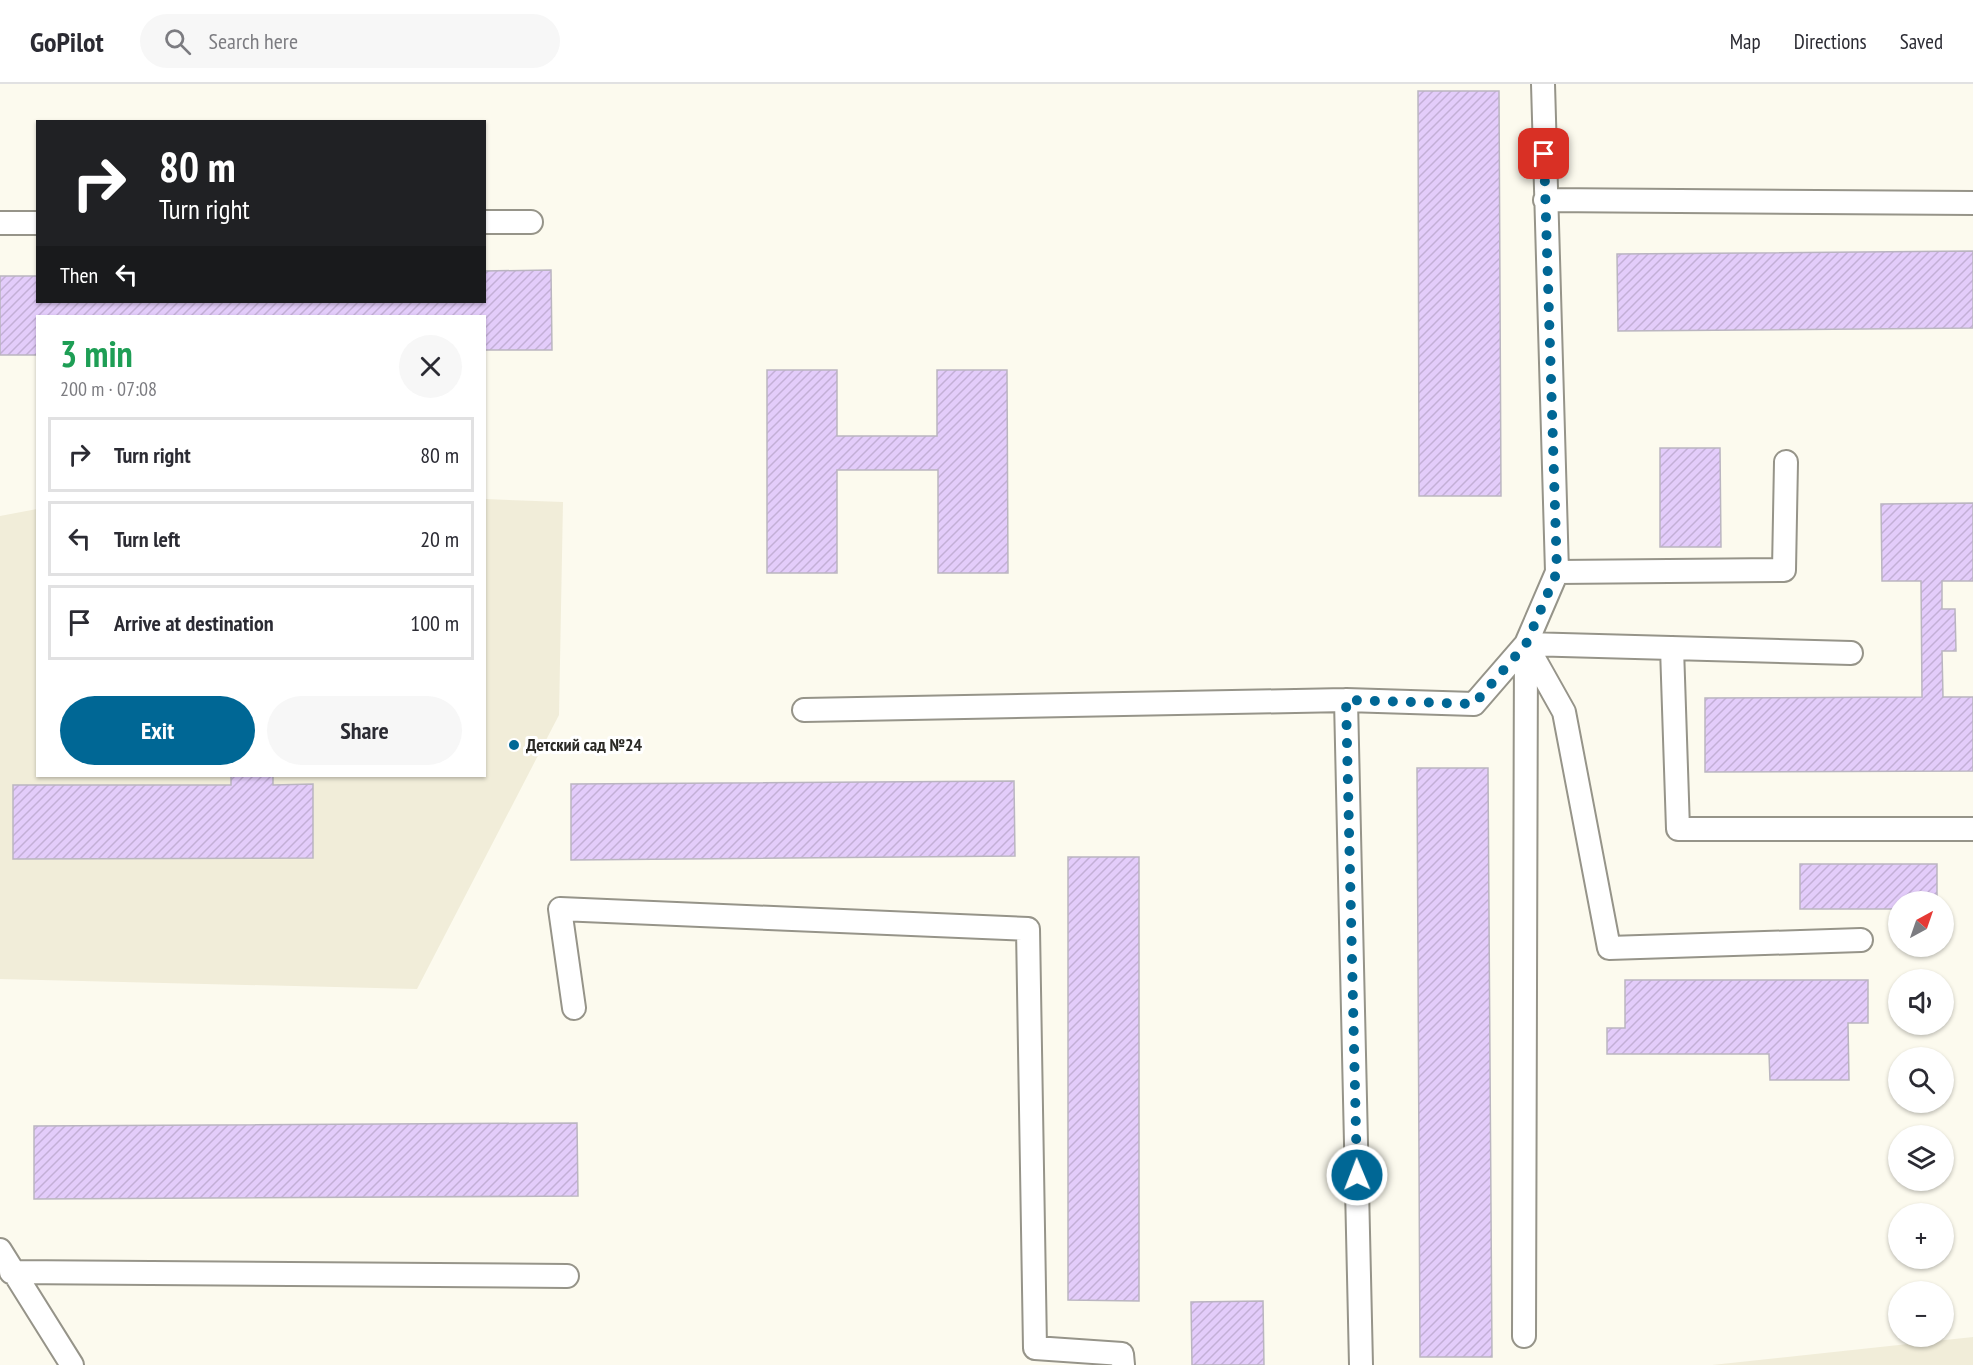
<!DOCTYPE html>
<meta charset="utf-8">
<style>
body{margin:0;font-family:"PT Sans Narrow",sans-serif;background:#f7f7f7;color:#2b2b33;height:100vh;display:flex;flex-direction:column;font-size:22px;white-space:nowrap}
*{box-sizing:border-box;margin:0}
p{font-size:20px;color:#7c7c81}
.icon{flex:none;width:33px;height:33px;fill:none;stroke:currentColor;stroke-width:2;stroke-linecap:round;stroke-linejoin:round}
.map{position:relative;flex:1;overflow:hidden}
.details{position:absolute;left:36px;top:231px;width:450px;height:462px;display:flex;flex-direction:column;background:#fff;border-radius:0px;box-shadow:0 2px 4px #0004}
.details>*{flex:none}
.guide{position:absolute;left:36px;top:36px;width:450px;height:183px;border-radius:0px;box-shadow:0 2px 4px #0004;background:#202124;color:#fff;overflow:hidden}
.needle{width:39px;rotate:40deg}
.controls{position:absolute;left:1888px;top:807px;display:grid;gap:12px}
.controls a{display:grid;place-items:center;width:66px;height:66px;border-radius:50%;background:#fff;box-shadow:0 2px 4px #0004;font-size:30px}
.pin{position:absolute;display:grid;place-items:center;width:51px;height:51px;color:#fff;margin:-26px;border-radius:12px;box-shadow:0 3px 9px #0006}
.me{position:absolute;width:66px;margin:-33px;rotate:359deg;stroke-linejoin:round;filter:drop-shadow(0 0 4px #0008)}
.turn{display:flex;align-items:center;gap:21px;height:126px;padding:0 24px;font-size:27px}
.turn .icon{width:78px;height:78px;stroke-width:2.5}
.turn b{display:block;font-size:42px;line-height:51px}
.then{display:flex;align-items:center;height:57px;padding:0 24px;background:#0003;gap:12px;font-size:22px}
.round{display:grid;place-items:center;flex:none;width:63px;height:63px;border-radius:32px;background:#f7f7f7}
.overview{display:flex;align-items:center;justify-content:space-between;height:102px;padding:0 24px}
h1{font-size:36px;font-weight:800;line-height:45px;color:#1e9e55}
.primary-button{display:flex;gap:12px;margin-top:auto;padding:12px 24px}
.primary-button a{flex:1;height:69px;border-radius:36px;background:#006795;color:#fff;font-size:24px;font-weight:800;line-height:69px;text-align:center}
.primary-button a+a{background:#f7f7f7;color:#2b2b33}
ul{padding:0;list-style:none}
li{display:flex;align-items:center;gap:18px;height:75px;margin:0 12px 9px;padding:0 12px;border:3px solid #e1e1e2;border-radius:0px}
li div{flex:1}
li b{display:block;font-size:22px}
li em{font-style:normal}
header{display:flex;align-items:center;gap:36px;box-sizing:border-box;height:84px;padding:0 30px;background:#fff;border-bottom:2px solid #e1e1e2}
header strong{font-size:28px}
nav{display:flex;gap:33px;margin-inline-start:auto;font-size:21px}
.search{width:420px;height:54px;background:#f7f7f7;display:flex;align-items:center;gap:15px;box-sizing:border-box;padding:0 21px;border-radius:33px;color:#7c7c81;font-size:22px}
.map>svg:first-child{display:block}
</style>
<header>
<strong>GoPilot</strong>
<div class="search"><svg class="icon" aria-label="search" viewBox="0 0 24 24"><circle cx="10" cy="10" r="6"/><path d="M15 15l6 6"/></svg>Search here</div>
<nav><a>Map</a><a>Directions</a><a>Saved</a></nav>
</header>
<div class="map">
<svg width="1973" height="1281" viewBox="0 0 1973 1281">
<defs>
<pattern id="building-hatch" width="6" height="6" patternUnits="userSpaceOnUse" patternTransform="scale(1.5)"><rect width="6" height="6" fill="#e3ccfa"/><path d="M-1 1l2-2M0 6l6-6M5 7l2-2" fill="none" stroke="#c3afd6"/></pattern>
</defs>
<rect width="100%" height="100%" fill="#fcfaee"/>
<path fill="#f1edd9" d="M485,415L563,418L559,631L417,905L0,895V432L37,425L38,692H484Z
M1973,1253V1281H1712Z"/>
<path fill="url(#building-hatch)" stroke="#bab5c0" stroke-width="1.5" d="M1418,7H1499L1501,412H1419Z
M1973,167V244L1618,247L1617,170Z
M551,186L552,266H484V232H38V271H0V192H38V218H484V187Z
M767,286H837V352H937V286H1007L1008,489H938V386H837V489H767Z
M1660,364H1720L1721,463H1660Z
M1973,419V497H1942V525H1955L1956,567H1942L1943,613H1973V687L1705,688V614L1922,613L1921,497H1882L1881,420Z
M1417,684H1488L1492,1273H1420Z
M231,692H273V701L313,700V774L13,775V701H231Z
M1014,697L1015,772L571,776V700Z
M1068,773H1139V1217L1068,1216Z
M1800,780H1937V818H1899V825H1800Z
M1625,896H1868V939H1848L1849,996H1770L1769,970H1607V944H1625Z
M577,1039L578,1112L34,1115V1042Z
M1263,1217L1264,1281H1192L1191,1218Z"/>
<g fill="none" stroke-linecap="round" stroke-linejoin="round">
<g stroke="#969489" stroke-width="26">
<path id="lane" d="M1545,116L1973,119
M484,138H531
M0,139H38
M1557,488L1784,486L1786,378
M1526,560L1851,569
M1527,562L1564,628L1609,864L1861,856
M1672,564L1678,745H1973
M804,626L1346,616
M574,924L560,825L1028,845L1035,1264L1122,1270L1123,1281
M0,1166L72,1281
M11,1188L567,1192
M1524,1252L1526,560
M1361,1281L1346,616L1474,620L1526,560L1557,488L1543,0"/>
</g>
<use href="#lane" stroke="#fff" stroke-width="22"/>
</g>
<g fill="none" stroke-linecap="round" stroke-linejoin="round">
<path stroke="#006795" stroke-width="10" stroke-dasharray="0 18" d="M1357,1091L1346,616L1474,620L1526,560L1557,488L1544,70"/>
</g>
<circle fill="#006795" stroke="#fff" stroke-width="2" cx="514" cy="661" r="6"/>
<g text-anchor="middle" stroke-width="6" stroke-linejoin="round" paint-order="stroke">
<g font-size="18" font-weight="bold" fill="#2b2a26" stroke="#fff" text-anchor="start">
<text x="526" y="667">Детский сад №24</text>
</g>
</g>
</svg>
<div class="controls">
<a><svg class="needle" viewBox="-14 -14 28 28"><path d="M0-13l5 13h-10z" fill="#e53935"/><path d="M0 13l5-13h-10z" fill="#7c7c81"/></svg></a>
<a><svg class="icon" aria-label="sound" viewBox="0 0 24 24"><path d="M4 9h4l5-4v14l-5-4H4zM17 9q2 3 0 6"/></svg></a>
<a><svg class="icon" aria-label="search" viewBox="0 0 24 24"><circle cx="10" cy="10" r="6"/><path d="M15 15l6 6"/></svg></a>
<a><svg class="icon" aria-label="layers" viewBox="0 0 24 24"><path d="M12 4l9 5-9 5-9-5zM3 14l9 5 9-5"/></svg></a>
<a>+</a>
<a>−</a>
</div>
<div class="pin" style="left:1544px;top:70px;background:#d93025"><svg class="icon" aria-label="arrive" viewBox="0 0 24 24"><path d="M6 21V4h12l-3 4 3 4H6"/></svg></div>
<svg class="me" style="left:1357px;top:1091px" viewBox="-20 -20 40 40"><circle r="17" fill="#006795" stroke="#fff" stroke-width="3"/><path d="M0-11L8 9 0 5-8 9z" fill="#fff"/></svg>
<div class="guide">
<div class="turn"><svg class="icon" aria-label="right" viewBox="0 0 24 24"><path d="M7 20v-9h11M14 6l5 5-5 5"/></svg><div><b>80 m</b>Turn right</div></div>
<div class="then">Then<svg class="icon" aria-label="left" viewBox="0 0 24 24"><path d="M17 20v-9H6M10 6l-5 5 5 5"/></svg></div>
</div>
<section class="details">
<div class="overview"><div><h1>3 min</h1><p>200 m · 07:08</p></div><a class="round"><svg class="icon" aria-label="close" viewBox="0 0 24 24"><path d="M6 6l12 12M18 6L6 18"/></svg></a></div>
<ul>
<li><svg class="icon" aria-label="right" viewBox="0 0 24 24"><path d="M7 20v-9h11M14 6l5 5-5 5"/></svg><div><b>Turn right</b></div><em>80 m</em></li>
<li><svg class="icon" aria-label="left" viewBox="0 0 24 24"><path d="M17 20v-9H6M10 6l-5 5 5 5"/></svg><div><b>Turn left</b></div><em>20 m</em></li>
<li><svg class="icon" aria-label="arrive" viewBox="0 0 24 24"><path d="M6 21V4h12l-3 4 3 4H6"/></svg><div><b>Arrive at destination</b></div><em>100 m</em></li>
</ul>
<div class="primary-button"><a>Exit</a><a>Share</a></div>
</section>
</div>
